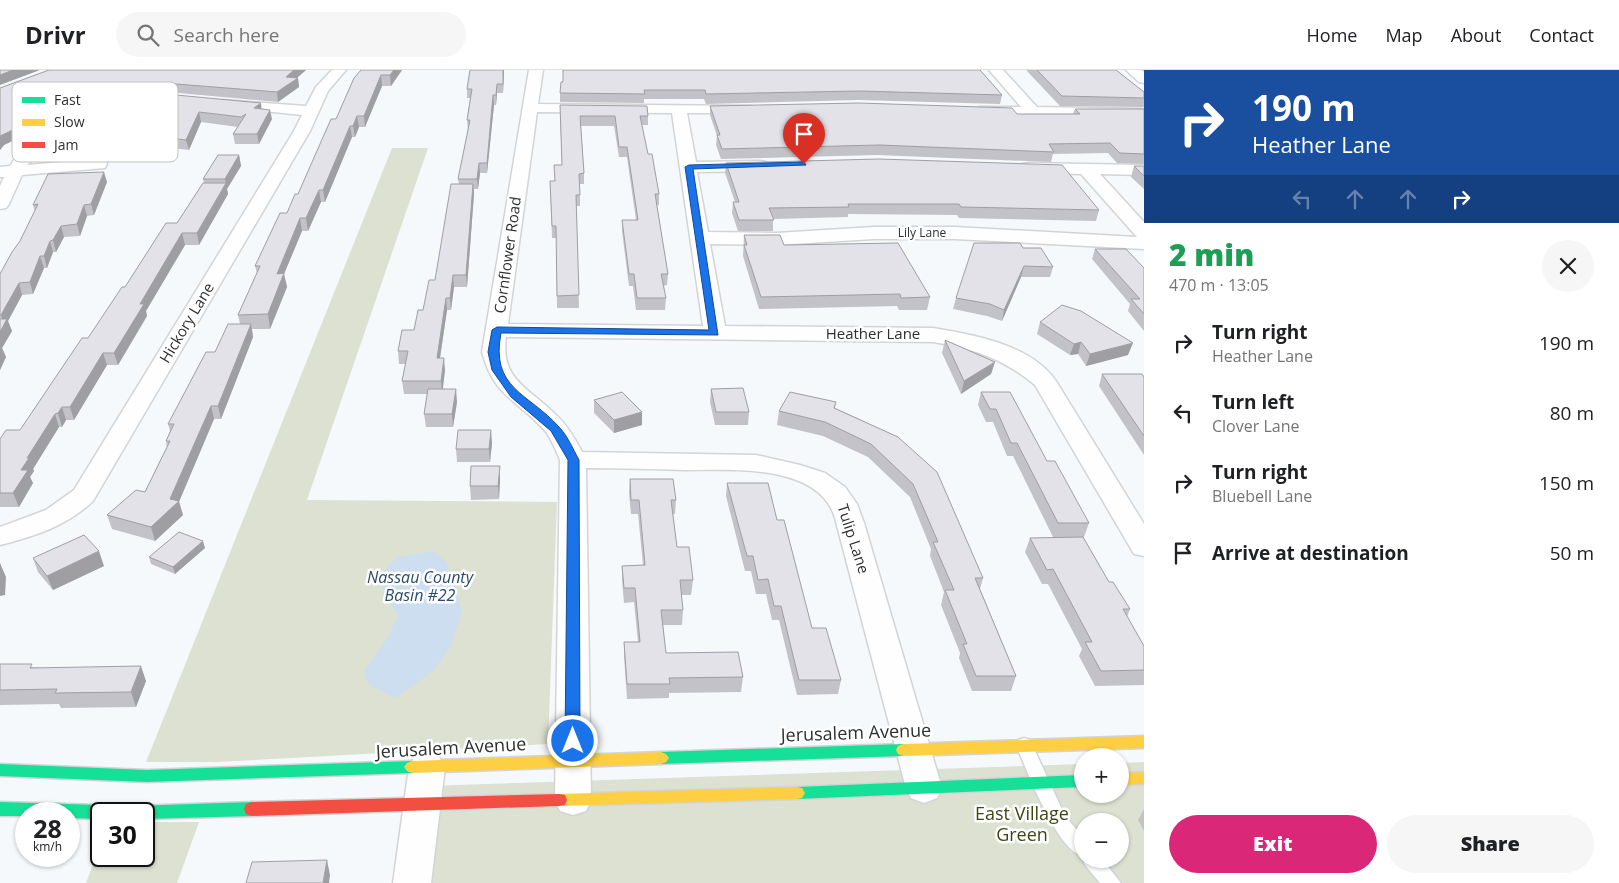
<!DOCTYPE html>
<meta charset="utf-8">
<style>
body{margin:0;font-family:"Open Sans",sans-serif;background:#f6f6f6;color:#202124;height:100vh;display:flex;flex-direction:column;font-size:19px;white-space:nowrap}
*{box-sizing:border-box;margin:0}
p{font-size:16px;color:#757577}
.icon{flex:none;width:28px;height:28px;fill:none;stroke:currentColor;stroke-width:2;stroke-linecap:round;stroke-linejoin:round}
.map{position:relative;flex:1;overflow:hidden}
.drawer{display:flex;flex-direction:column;background:#fff;width:475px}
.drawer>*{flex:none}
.hud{background:#1a4fa0;color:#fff;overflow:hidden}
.tools{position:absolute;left:1074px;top:678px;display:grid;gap:10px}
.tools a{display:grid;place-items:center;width:55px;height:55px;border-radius:50%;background:#fff;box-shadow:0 1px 4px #0004;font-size:25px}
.speed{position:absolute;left:15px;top:732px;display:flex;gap:10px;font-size:25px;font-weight:700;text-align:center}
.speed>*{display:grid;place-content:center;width:65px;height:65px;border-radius:50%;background:#fff;box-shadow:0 1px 4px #0004;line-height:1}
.speed small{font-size:12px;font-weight:400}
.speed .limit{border:2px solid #111;border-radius:8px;background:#fff;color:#111}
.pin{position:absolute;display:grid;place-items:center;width:42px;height:42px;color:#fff;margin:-51px -21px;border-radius:50% 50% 50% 0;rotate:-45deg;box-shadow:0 0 5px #0007}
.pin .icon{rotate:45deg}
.me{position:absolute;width:55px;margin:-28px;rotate:0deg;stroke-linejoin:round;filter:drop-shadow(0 0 4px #0008)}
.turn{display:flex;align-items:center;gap:18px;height:105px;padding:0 25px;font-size:22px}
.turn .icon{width:65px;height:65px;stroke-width:2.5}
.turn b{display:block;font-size:35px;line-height:42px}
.lanes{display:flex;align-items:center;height:48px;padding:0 25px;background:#0003;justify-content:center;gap:25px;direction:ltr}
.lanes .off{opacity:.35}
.round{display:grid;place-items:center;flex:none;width:52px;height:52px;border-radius:26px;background:#f6f6f6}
.headline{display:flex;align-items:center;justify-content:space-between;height:85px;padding:0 25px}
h1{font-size:30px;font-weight:800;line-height:38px;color:#1e9e55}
.button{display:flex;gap:10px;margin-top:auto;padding:10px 25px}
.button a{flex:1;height:58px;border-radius:30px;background:#db2777;color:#fff;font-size:20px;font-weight:800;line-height:58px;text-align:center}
.button a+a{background:#f6f6f6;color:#202124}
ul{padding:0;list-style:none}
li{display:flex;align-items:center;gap:15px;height:70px;padding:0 25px}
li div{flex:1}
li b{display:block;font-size:19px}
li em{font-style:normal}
header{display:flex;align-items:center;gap:30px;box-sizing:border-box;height:70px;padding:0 25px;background:#fff;border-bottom:1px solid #e0e0e0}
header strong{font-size:24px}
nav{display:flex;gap:28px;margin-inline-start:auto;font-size:18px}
.search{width:350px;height:45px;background:#f6f6f6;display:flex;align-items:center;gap:12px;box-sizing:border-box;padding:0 18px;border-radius:28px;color:#757577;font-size:19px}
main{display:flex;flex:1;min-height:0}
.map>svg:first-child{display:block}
</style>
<header>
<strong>Drivr</strong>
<div class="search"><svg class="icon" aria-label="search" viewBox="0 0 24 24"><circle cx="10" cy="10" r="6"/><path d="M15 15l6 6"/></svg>Search here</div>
<nav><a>Home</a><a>Map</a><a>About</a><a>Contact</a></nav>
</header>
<main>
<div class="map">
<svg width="1144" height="813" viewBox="0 0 1144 813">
<rect width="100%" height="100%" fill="#f6f9fb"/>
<path fill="#dce1d1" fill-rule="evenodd" d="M392,78H428L307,430L557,432L548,674L217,692H146Z
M1144,692V813H411L426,716L1082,694V724H1120V693ZM1082,751H1120V789H1082Z
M144,752H199L177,813H86L101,773V786H144Z"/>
<path fill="#cddef0" d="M432,481L446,491L462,542L450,578L433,601L396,628L369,615L364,601L388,567L398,546L377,509L397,487Z"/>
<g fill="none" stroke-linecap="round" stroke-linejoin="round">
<g stroke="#d2d4d6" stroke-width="3">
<path id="lane" d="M1024,668L1030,670L1065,746L1082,766V786C1056,779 1027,700 1016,675L1018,670Z
M1082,788L1102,789L1121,813H1100L1085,795Z"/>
</g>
<g stroke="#d2d4d6" stroke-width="3">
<path id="street" d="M332,0H346L328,21L310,61L93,431C67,456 35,466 0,475V457L46,440L74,420L294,61L302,45L227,37L220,33L222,30L306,36L316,17Z
M529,0H543L538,34L752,36L754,39L752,42L747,43H687L696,92L760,91L766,92L768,96L766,100L760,101L697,102L708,162L776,163L874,157H955L1137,167L1081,104L1029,103L1023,102L1021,98L1023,94L1029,93L1144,95V105L1100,104L1144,152V179L955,169H874L776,175L710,174L725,256L933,258C974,265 1030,274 1056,311L1144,454V486L1134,484L1035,315C1004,289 972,278 933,272L506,267C500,310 529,318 555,344C567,355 575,368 582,382L756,385L800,395L825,403L845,417L857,434L864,453L942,718L937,728L924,733L911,728L906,718L835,448C819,393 730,400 685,400C652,399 619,398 586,398L591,730L586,741L573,745L560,741L555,730L560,390C556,381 552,370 546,362C519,330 494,328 482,282ZM537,42L672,43L703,256L508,254Z
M989,0H1003L1037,37L1144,39V47L975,44L973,41L980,37H1021Z
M1126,0H1141L1144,2V13L1139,12Z
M122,33L129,37L127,40L49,75L39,82L27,95L99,89L105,90L107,94L105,98L22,105L9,134L6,138L0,139V116L4,107H0V97L10,96C28,67 88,41 122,33Z
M427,683L439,687L445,697L431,813H393L409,697L415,687Z"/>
</g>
<g stroke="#d2d4d6" stroke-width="3">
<path id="fast" d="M903,674L908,676L910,680L908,684L903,686L661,694L656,692L653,688L656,684L661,682Z
M412,691L417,693L420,697L417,701L412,703L147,712L0,706V694L147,700Z
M1082,705V717L797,729L792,728L789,723L792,718L797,717Z
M0,732L133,736L252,732L258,734L260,739L258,744L252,746L144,749V744H101V749L69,748V744H26V746H0Z"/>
</g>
<g stroke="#d2d4d6" stroke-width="3">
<path id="slow" d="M1144,666V678L903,686L898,684L896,680L898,676L903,674Z
M661,682L666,684L669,688L666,692L661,694L412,703L407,701L404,697L407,693L412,691Z
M1144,702V714L1120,715V703Z
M797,717L802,718L805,723L802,728L797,729L559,736L553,735L551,730L553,725L559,724Z"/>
</g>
<g stroke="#d2d4d6" stroke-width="3">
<path id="jam" d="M559,724L565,725L567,730L565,735L559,736L252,746L246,744L244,739L246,734L252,732Z"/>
</g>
<use href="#lane" fill="#fefefe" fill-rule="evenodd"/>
<use href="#street" fill="#fefefe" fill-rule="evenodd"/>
<use href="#fast" fill="#16e098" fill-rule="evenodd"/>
<use href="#slow" fill="#ffcf43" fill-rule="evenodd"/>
<use href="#jam" fill="#f24e42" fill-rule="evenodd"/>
</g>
<path fill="#c3c2c8" d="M49,0H306L297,8H298L299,17L278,32L178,23L136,27L65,56L48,54L4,75L0,80V18Z
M361,0H402L391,16H382L365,57H359L355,67H352L325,132H321L308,161H302L284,204L287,217L270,259H252L253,267L221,349H214L179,431L183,445L155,471L112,459L107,445L145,422L167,377L166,371L170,361L168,354L215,282L240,254L238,245L257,203L255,196L298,124Z
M470,0H504L503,23H497L496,35H494L487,103H480L478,119H474V124L467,217H454L451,240H447L440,288L445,300L443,319L457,332L453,357H426L424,344L427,324H404L402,311L406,294H399L398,281L414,260L423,240L435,210L459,114L458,109L468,60L467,50L470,28H467V19Z
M980,0L1002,25L1000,34L858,30L706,34L704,29H644V33L560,32V23Z
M1026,0H1116L1144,22V37L1060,36Z
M137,29L262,39L272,49L259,74H235L233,64L238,57L201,52L189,80L88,68L86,58L90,56L88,50Z
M710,36L1017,44H1073L1075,39H1144V94L1117,93L1108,83L1053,84L1051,92L877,85L721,89L716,75L717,66L710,45Z
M560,44L648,46V55H642L648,84L659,124V135H657L668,204L667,215L663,216L666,228L665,240H636L633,216H629L622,161V150H636L627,87H619L614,56H581L584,103V114H580V136H576L579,238H557L556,168H552L550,111H554L562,95Z
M239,85L241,96L227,119L228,124L199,175H185L146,241L147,246L118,295H107L74,350H66L62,357H59L33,399L34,401L30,407L33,413L19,437H0V369L20,360L88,268L125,217L177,153L204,113L203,109Z
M726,93L1099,140L1096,151L959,148L957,145L848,144V147L773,149V161H738L732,143L733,132H735L725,103Z
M1134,96H1144V119L1131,107Z
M107,112L94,145L87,146L80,166L64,167L56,182H53L47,198H44L33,224L22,225L8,251L12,261L2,278L6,287L0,300V204L20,171L35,141L33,135Z
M744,165L784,175L930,227L927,240H899L897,236L759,239L743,186Z
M1023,178L1053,197L1050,207H1021L1002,251L987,246L953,239L956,228Z
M1095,179L1144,198V261L1128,241L1130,234L1092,189Z
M1040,252L1128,285L1086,296L1078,284L1070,285L1037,264Z
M945,270L995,292L991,304L961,324L942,283Z
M1102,304L1144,307V385L1099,316Z
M711,319L749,342L748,355H715L710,332Z
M981,322L1047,391L1089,453L1084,467H1083L1109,512L1130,539L1127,547L1144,576V615L1095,616L1079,586L1082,579L1048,514H1042L1025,482L1030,468L1071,467H1053L1013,386H1007L993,352H986L978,335Z
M594,330L642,342V355L614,363L594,343Z
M836,332L835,338L898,367L983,508L980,519L1016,606L1011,621H972L959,588L960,583L941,535L944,522L930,486L931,479L910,427L868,387L823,366L777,355L779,341Z
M492,373L490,392H457L456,379Z
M500,396V410L499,429L471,430L470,416Z
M630,409L676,430L675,444H673L677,477L693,510L691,525H681L683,540L682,555H663L666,583L743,607L741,622L669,623V628L627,629L624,586V572H638L634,532L624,533L622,510V496L643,495L638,444H631L629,423Z
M727,413L777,450L812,558L841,610L838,624L797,625L779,550H772L766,524H756L751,501H745L726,426Z
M205,478L175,504L151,494L149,487Z
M33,488L104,496L53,520L38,502Z
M0,594L33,597L146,611L136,637L61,638L59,634L0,635Z
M1144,739V761L1138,750Z"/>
<path fill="#9f9ea3" d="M13,0H40L0,15V5Z
M294,0H306L292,12L298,8L299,17L278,32L277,22L286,7Z
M394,0H402L391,16L390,5Z
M503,0H504L503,23Z
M381,5L382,16L365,57L364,46Z
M176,14L178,23L136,27L65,56L62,47L134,18Z
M497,14V23L496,35V25Z
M493,25L494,35L487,103V93Z
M261,33L262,43L254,38Z
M270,40L272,49L259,74L257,64Z
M199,42L201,52L189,80L186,70Z
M45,45L48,54L4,75L0,80V66L1,65Z
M357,46L359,57L355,67L353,56Z
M350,56L352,67L325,132L323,120Z
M239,85L241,96L227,119L228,124L199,175L197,163L226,114L225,109Z
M479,93L480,103L478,119L477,109Z
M104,102L107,112L94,145L91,134Z
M473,114L474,124L467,217L466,205Z
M319,120L321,132L308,161L306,148Z
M84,135L87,146L80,166L77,154Z
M300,148L302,161L284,204L287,217L270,259L268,244L277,204Z
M61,156L64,167L56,182L53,170Z
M182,163L185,175L146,241L147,246L118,295L114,283L140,234Z
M50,171L53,182L47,198L44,186Z
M40,186L44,198L33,224L30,212Z
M1024,196L1021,207L1002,251L1004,240Z
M453,205L454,217L451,240L450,228Z
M19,213L22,225L8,251L12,261L2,278L6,287L0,300V262L4,255L1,245Z
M446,228L447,240L438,301L437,288Z
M251,254L253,267L221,349L218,336Z
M1081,272L1078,284L1070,285L1074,274Z
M1133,273L1128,285L1086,296L1090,284Z
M103,283L107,295L74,350L70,337Z
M444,288L445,300L442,324L441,311Z
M995,292L991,304L961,324L964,311Z
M456,319L457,332L453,357L452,344Z
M211,336L214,349L179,432L183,445L155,471L151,457L170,429Z
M62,337L66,350L62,357L58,343Z
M642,342V355L614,363V350Z
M55,344L59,357L33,399L34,401L30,407L33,413L19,437L13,423L21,400L27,388Z
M491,360L492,373L490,392L489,379Z
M500,396V410L499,429L498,416Z
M203,471L205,478L175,504L173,497Z
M99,481L104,496L53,520L47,506Z
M0,493L6,507L5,525L0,526Z
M141,596L146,611L136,637L131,622Z
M327,790L330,805L329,813H323Z"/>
<path fill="#e3e2e9" stroke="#9f9ea3" d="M0,0H13L0,5Z
M49,0H294L286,7L298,8L277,22L176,14L134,18L62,47L45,45L0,66V18Z
M361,0H394L390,5H381L364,46H357L353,56H350L323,120H319L306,148H300L277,204L284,203L268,244L238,245L260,196H255L280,143H287L295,124H298L331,49H336L354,8Z
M470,0H503V14H497L496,25H493L487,93H479L477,109H458L470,50H467L472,19H467Z
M563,0H980L1002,25L859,21L706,24L705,20H644L645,24L560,23L561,12H563Z
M1037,0H1116L1144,22V28L1062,26Z
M176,25L261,33L254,38L270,40L257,64H233L246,44L241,47L199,42L186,70L86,58L97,51L88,50L137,29Z
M859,33L1012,38L1017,44H1080L1075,39H1144V84L1120,83L1110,73L1049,74L1054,82L879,75L722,79L717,65H720L710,36Z
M560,35L647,36L648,46H640L648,84H652L659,124H655L668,204H661L666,228H637L634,204H629L622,150H638L627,77H619L615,46H580L584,103L579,104L580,125H576L579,225L557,226L556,156H552L550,111H555L554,95H562Z
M218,85H239L225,109H203Z
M879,89L1062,95L1099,140L961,137L959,134H848L849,137L769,138L774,150H739L733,132H739L726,93Z
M1134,96H1144V106Z
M104,102L91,134L84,135L77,154L61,156L53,170L50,171L44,186H40L30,212L19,213L1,245H0V204L12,182L20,171L38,134L33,135L48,104Z
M203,113H226L197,163H182L140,234H144L114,283H103L70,337H62L58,343L55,344L27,388H29L21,400H28L13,423H0V369L6,360H20L82,268H88L122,217H125L166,153H177Z
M451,114H473L466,205H453L450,228H446L437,288H444L441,311H402L408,281H398L402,260H414L418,240H423L429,210H435Z
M744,165H780L784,175L898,173L930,227L901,228L900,224L761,227L744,175H747Z
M974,173H1020L1023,178H1041L1053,197L1024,196L1004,240L990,234L956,228Z
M1095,179H1126L1144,198V244L1131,229H1140Z
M1062,235L1081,241L1133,273L1090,284L1081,272L1074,274L1040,252Z
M0,249H7L0,262Z
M228,254H251L218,336H211L170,429L179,431L151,457L107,445L136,420L145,422L170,371H166L174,354H168L206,282H215Z
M945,270L995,292L964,311Z
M1102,304H1142L1144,307V366Z
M743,318L749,342H716L711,319Z
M428,319H456L452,344H424Z
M622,322L642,342L614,350L594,330Z
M790,322L836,332L834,338L898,367L937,402L983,508H975L1016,606H976L963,574H967L945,520H954L933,472H938L913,414L871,374L825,352L779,341Z
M981,322H1010L1047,391H1055L1089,453H1058L1017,373H1011L996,339H990Z
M458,360H491L489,379H456Z
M471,396H500L498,416H470Z
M630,409H673L676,430H671L677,477H689L693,510H680L683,540H661L666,583L738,582L743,607L669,608L670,614H627L624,572H640L635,518H624L622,496L645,495L639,430H631Z
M727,413H768L777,450H784L812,558H826L841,610H799L781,536H774L768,509L758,510L753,486H747Z
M179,462L203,471L173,497L149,487Z
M84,465L99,481L47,506L33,488Z
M1083,467L1109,512H1113L1130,539H1123L1144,576V600L1101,601L1085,572H1092L1053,499L1047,500L1030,468Z
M0,594H32L30,598L141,596L131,622L55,623L57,619L0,620Z
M327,790L323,813H246L252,792Z"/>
<path fill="#1a73e8" stroke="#114b97" d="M804,92L806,95L693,99L718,265L501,263C490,319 529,323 559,357C567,365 573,379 579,390L580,671L578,675H567L565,671L568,390L551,361L511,327L492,300L488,282L492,260L497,257L709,260L685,97L689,95Z"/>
<g text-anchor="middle" stroke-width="5" stroke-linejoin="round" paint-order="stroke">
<g font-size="12" fill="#2d2f31" stroke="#fff">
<text x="922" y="167">Lily Lane</text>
</g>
<g font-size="15" fill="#2d2f31" stroke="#fff">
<text transform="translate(508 185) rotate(-82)" y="5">Cornflower Road</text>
<text transform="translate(187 253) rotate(-59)" y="5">Hickory Lane</text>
<text x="873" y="269">Heather Lane</text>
<text transform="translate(853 469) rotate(72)" y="5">Tulip Lane</text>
</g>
<g font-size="16" font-style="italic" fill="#2a4a6f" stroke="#fff">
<text x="420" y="513">Nassau County<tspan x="420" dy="18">Basin #22</tspan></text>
</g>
<g font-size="18" fill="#2d2f31" stroke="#fff">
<text transform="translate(856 663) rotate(-2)" y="6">Jerusalem Avenue</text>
<text transform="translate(451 678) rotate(-3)" y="6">Jerusalem Avenue</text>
</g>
<g font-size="18" fill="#3e4612" stroke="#fff">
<text x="1022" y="750">East Village<tspan x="1022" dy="21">Green</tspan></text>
</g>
</g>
<rect x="12" y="12" width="166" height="80" rx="8" fill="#fff" stroke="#c0c1c1" stroke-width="1"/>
<rect x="22" y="27" width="23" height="6" fill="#16e098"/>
<rect x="22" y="49" width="23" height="7" fill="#ffcf43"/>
<rect x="22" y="72" width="23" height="6" fill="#f24e42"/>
<g font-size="14" fill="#2d2f31">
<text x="54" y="35">Fast</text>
<text x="54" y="57">Slow</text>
<text x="54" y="80">Jam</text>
</g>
</svg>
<div class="tools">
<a>+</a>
<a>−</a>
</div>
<div class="speed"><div>28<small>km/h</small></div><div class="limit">30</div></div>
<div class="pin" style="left:804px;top:94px;background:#d93025"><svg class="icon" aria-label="arrive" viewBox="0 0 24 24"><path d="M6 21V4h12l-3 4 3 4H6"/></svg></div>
<svg class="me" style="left:573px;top:671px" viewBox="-20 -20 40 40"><circle r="17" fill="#1a73e8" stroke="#fff" stroke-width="3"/><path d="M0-11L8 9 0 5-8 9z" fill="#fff"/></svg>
</div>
<section class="drawer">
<div class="hud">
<div class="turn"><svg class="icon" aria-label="right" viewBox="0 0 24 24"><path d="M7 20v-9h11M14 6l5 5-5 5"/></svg><div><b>190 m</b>Heather Lane</div></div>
<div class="lanes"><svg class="icon off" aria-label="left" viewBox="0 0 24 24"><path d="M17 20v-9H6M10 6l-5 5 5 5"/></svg><svg class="icon off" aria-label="ahead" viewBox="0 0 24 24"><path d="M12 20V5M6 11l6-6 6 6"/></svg><svg class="icon off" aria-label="ahead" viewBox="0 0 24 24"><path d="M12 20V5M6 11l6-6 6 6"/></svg><svg class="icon" aria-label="right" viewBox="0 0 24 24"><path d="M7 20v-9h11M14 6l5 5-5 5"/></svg></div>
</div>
<div class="headline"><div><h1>2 min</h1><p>470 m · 13:05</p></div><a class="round"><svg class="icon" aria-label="close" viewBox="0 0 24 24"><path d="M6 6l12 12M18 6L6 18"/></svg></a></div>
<ul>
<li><svg class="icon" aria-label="right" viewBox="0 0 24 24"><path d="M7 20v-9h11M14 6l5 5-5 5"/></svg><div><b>Turn right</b><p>Heather Lane</p></div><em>190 m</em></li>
<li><svg class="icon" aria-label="left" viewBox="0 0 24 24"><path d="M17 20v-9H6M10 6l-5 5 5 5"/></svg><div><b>Turn left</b><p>Clover Lane</p></div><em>80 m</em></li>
<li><svg class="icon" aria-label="right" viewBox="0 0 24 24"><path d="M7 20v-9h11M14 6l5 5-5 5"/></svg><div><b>Turn right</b><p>Bluebell Lane</p></div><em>150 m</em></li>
<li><svg class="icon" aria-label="arrive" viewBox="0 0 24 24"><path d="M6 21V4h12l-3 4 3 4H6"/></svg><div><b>Arrive at destination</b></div><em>50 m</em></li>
</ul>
<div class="button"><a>Exit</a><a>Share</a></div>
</section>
</main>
